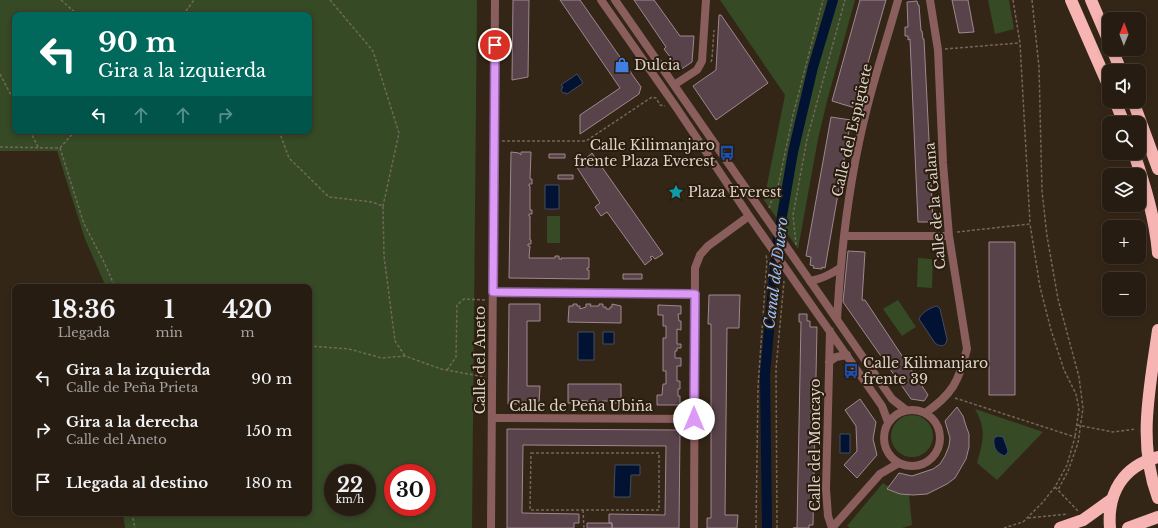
<!DOCTYPE html>
<html lang="es">
<meta charset="utf-8">
<style>
body{margin:0;font-family:"Libre Baskerville",serif;background:#2f251a;color:#f1f3f6;height:100vh;display:flex;flex-direction:column;font-size:15px;white-space:nowrap}
*{box-sizing:border-box;margin:0}
p{font-size:13px;color:#a4a19f}
.icon{flex:none;width:22px;height:22px;fill:none;stroke:currentColor;stroke-width:2;stroke-linecap:round;stroke-linejoin:round}
.map{position:relative;flex:1;overflow:hidden}
.sheet{position:absolute;left:12px;top:284px;width:300px;height:232px;display:flex;flex-direction:column;background:#271c11;border-radius:8px;box-shadow:0 2px 6px #0003,0 0 0 1px #433a31}
.sheet>*{flex:none}
.guide{position:absolute;left:12px;top:12px;width:300px;height:122px;border-radius:8px;box-shadow:0 2px 6px #0003,0 0 0 1px #433a31;background:#00695c;color:#fff;overflow:hidden}
.needle{width:26px;rotate:1deg}
.controls{position:absolute;left:1102px;top:12px;display:grid;gap:8px}
.controls a{display:grid;place-items:center;width:44px;height:44px;border-radius:8px;background:#271c11;box-shadow:0 2px 6px #0003,0 0 0 1px #433a31;font-size:20px}
.speed{position:absolute;left:324px;top:464px;display:flex;gap:8px;font-size:20px;font-weight:700;text-align:center}
.speed>*{display:grid;place-content:center;width:52px;height:52px;border-radius:50%;background:#271c11;box-shadow:0 2px 6px #0003,0 0 0 1px #433a31;line-height:1}
.speed small{font-size:10px;font-weight:400}
.speed .limit{border:6px solid #d22;background:#fff;color:#111}
.pin{position:absolute;display:grid;place-items:center;width:34px;height:34px;color:#fff;margin:-17px;border:2px solid #fff;border-radius:50%;box-shadow:0 1px 4px #0007}
.me{position:absolute;width:44px;margin:-22px;rotate:0deg;stroke-linejoin:round;filter:drop-shadow(0 0 3px #0008)}
.turn{display:flex;align-items:center;gap:14px;height:84px;padding:0 20px;font-size:18px}
.turn .icon{width:52px;height:52px;stroke-width:2.5}
.turn b{display:block;font-size:28px;line-height:34px}
.lanes{display:flex;align-items:center;height:38px;padding:0 20px;background:#0003;justify-content:center;gap:20px;direction:ltr}
.lanes .off{opacity:.35}
.eta{display:flex;justify-content:space-evenly;align-items:center;height:68px;text-align:center}
.eta b{font-size:24px;font-weight:800;line-height:28px}
ul{padding:0;list-style:none}
li{display:flex;align-items:center;gap:12px;height:52px;padding:0 20px}
li div{flex:1}
li b{display:block;font-size:15px}
li em{font-style:normal}
.map>svg:first-child{display:block}
</style>
<div class="map">
<svg width="1158" height="528" viewBox="0 0 1158 528">
<rect width="100%" height="100%" fill="#342617"/>
<path fill="#354a25" fill-rule="evenodd" d="M0,0H477L472,528H125L123,513H309V287H106L85,239L57,151H0ZM15,15H309V131H15ZM333,473H367V507H333ZM393,473H427V507H393Z
M720,0H855L827,101L818,139L798,249L764,200L785,95Z
M988,0H1009L1014,29L995,34Z
M547,216H560V243H547Z
M918,258L933,259L932,288L917,287Z
M898,300L916,327L902,336L883,309Z
M975,409L1043,432L997,480L977,463C983,441 987,430 975,409Z
M891 436a21 21 0 1 1 42 0a21 21 0 1 1-42 0Z
M883,483L889,487L887,489L900,494L909,495L912,525L902,528H850L847,526Z"/>
<path fill="#011232" stroke="#434c60" d="M577,74L583,83L567,94L566,93H563L561,90L563,87L561,85Z
M545,185H559V209H545Z
M937,306L940,309L947,339L946,343C943,347 939,346 935,343L919,319C921,313 931,307 937,306Z
M578,332H594V360H578Z
M603,332H614V344H603Z
M840,434H850V453H840Z
M998,436L1003,437C1004,440 1008,449 1008,452L1005,456C996,453 993,447 994,438Z
M615,465H640V475H631L630,497H614Z"/>
<g fill="none" stroke-linecap="round" stroke-linejoin="round">
<path stroke="#011232" stroke-width="10" d="M767,528L765,374L777,245L793,152L813,67L833,0"/>
</g>
<path fill="#58434a" stroke="#9f878f" d="M513,0H529L528,77L512,80Z
M560,0H580L641,87L639,94L580,134V115L620,88Z
M634,0H654L680,36H694L692,62L680,70L664,49L666,47Z
M860,0H886L855,108L832,101Z
M952,0H968L974,32L959,33Z
M917,1L918,5H919L921,31H922L923,39H924L933,221L939,220L940,222H918L910,39L908,40V36H905V27H908L907,2Z
M719,15H721L768,83L716,120L693,86L716,70Z
M831,117L851,120L825,268L822,267V269L813,268L814,266L810,265L811,257L806,256Z
M511,152L519,153L521,155V152H531L530,179H532V184H529V186H530V210H532V214H529V216H530V240H531V244H528V246H530L529,258H555V256H559V259H562L561,258H589V268H587V270H589V279L509,278Z
M592,153L663,254L655,259L652,256L650,257L652,259L645,265L607,212L601,216L595,207L600,203L576,166L583,160L585,162L586,161L585,159Z
M549,154H565V158H549Z
M558,175H573V179H558Z
M989,242H1015V395H989Z
M848,251L865,252L862,300H865L928,395L924,401L911,399L843,302Z
M623,274H642V279H623Z
M709,295H740L739,328H727L725,515H738L737,528H707V518H711V324H708Z
M509,304H540V321H527V386H540L539,404H508Z
M573,304H577V306H580V309L586,307V304H591L590,306H599V304H603V307H606V309H610V307H612V304L621,306V323L568,322L569,306H573Z
M658,305L681,306V314H678L679,321H681V330L677,329V344H681V348H677V351H675V358H681V366H677V381H680V389H678V396H680V405H657V395H662L663,384H666V371H663V338H666V326H663V315H658Z
M799,314H807V321H810V327H817L813,525H809V528H793H797L801,322H799Z
M568,384H621V403H614V401H602V403H588V401L576,400V403H568Z
M860,399L876,422L873,439L877,455L857,478L844,465L857,451L856,426L845,410Z
M957,407L963,416L966,426L969,434V447L966,459L955,478L947,484L927,494L913,495L900,494L887,489L899,473L912,476L933,469L940,464L945,456L949,446L950,438L945,421Z
M507,429L680,430L679,528H612V523H609V514L665,515L666,446L523,445L522,513L579,514V523H574V528H507Z
M587,523H612V528H587Z"/>
<g fill="none" stroke-linecap="round" stroke-linejoin="round">
<path stroke="#73675b" stroke-width="1.5" stroke-dasharray="3 2" stroke-linecap="butt" d="M61,0L78,15
M330,0L373,51L399,133L383,206
M1013,0L1020,43L1030,223
M1032,0L1039,67L1042,191L1047,236L1058,299L1079,377L1083,408L1078,443L1068,471L1058,490
M183,15L194,0
M945,49L1019,43
M711,62L712,59L714,30
M0,74L15,103
M30,131L38,147
M279,131L289,158L329,197L372,202L383,206L384,256L395,341L405,356
M502,141H586L652,97L656,98L660,105L665,106
M0,147L60,148L84,224L103,260L115,287
M60,148L75,131
M769,208L771,202L776,196L793,115L823,0
M957,232L1030,224L1040,287L1051,330L1064,370L1076,394L1079,409L1075,437
M796,245L793,215L807,139L845,0
M309,346L349,349L382,358L405,356L441,369L485,377
M447,370L456,357L457,305L464,299L485,300
M955,398L1075,437L1067,465L1055,487L1042,503L1023,522L1004,528
M1077,425L1113,432L1136,429
M531,453H659V510H530Z
M1055,487L1078,511
M583,510L584,528
M132,513L135,528
M1028,518L1068,514
M756,528L758,386L767,260L766,255
M777,528L776,369L784,281"/>
<path stroke="#8a5e5d" stroke-width="8" d="M601,0L676,107L749,216L882,406L888,422
M615,0L892,399L906,410
M674,85L697,70L702,61L706,0
M844,236H949
M810,281C822,279 830,275 840,268
M493,292L695,294
M837,319C841,248 849,178 867,108C876,72 888,36 898,0
M830,331L826,489L828,516L832,528
M829,362L836,357L847,355
M884 438a28 28 0 1 1 56 0a28 28 0 1 1-56 0Z
M925,413C952,395 959,381 967,349L949,236L943,163L938,50L930,0
M492,418L694,419
M491,528L495,0
M694,528L695,268L700,255L708,246L749,216
M832,528L880,474L899,463"/>
<path stroke="#f6b4b2" stroke-width="12" d="M1071,0L1109,87
M1091,0L1109,42
M1112,49L1121,71
M1115,101L1124,123
M1133,101L1158,169
M1134,153C1145,186 1155,218 1158,253
M1158,330C1150,387 1137,443 1158,498
M1060,528L1083,520L1111,500
M1110,528C1107,493 1123,466 1158,457
M1128,528L1158,517"/>
</g>
<g fill="none" stroke-linecap="round" stroke-linejoin="round">
<g stroke="#8f639f" stroke-width="10">
<path id="route" d="M495,45L493,292L695,294L694,419"/>
</g>
<use href="#route" stroke="#dc99f5" stroke-width="7"/>
</g>
<defs>
<g id="shop-bare" transform="scale(1.2)"><path d="M-5-2.5h2.3a2.7 3.5 0 0 1 5.4 0H5L5.5 6h-11ZM-1.5-2.5h3a1.5 2.3 0 0 0-3 0Z" fill="#3f7fe0" stroke="#2a1d0e" stroke-width="2.5" paint-order="stroke"/></g>
<g id="bus-bare" transform="scale(1.2)"><path d="M-5-6H5V4H4V6H2V4H-2V6H-4V4H-5ZM-3.5-4V0h7V-4ZM-3.5 1.2v1.5H-2V1.2ZM2 1.2v1.5H3.5V1.2Z" fill="#1a4fb4" stroke="#2a1d0e" stroke-width="2.5" paint-order="stroke"/></g>
<g id="sight-bare" transform="scale(1.2)"><path d="M0-6L1.8-2.2L6-1.7L2.9 1.2L3.7 5.4L0 3.3L-3.7 5.4L-2.9 1.2L-6-1.7L-1.8-2.2Z" fill="#0f9aa8" stroke="#2a1d0e" stroke-width="2.5" paint-order="stroke"/></g>
</defs>
<g fill-rule="evenodd">
<use href="#shop-bare" x="622" y="65"/>
<use href="#bus-bare" x="727" y="153"/>
<use href="#sight-bare" x="676" y="192"/>
<use href="#bus-bare" x="851" y="371"/>
</g>
<g text-anchor="middle" stroke-width="4" stroke-linejoin="round" paint-order="stroke">
<g font-size="14" fill="#dcd3ca" stroke="#2a1d0e" text-anchor="start">
<text x="634" y="70">Dulcia</text>
<text x="715" y="150" text-anchor="end">Calle Kilimanjaro<tspan x="715" dy="16">frente Plaza Everest</tspan></text>
<text x="688" y="197">Plaza Everest</text>
<text x="863" y="368">Calle Kilimanjaro<tspan x="863" dy="16">frente 39</tspan></text>
</g>
<g font-size="14" fill="#dcd3ca" stroke="#2a1d0e">
<text transform="translate(852 130) rotate(-77)" y="5">Calle del Espigüete</text>
<text transform="translate(935 206) rotate(-95)" y="5">Calle de la Galana</text>
<text transform="translate(480 360) rotate(-90)" y="5">Calle del Aneto</text>
<text x="581" y="411">Calle de Peña Ubiña</text>
<text transform="translate(815 445) rotate(-90)" y="5">Calle del Moncayo</text>
</g>
<g font-size="15" font-style="italic" fill="#98c0ff" stroke="#2a1d0e">
<text transform="translate(776 273) rotate(-83)" y="5">Canal del Duero</text>
</g>
</g>
</svg>
<div class="controls">
<a><svg class="needle" viewBox="-14 -14 28 28"><path d="M0-13l5 13h-10z" fill="#e53935"/><path d="M0 13l5-13h-10z" fill="#a4a19f"/></svg></a>
<a><svg class="icon" aria-label="sound" viewBox="0 0 24 24"><path d="M4 9h4l5-4v14l-5-4H4zM17 9q2 3 0 6"/></svg></a>
<a><svg class="icon" aria-label="search" viewBox="0 0 24 24"><circle cx="10" cy="10" r="6"/><path d="M15 15l6 6"/></svg></a>
<a><svg class="icon" aria-label="layers" viewBox="0 0 24 24"><path d="M12 4l9 5-9 5-9-5zM3 14l9 5 9-5"/></svg></a>
<a>+</a>
<a>−</a>
</div>
<div class="speed"><div>22<small>km/h</small></div><div class="limit">30</div></div>
<div class="pin" style="left:495px;top:45px;background:#d93025"><svg class="icon" aria-label="arrive" viewBox="0 0 24 24"><path d="M6 21V4h12l-3 4 3 4H6"/></svg></div>
<svg class="me" style="left:694px;top:419px" viewBox="-20 -20 40 40"><circle r="19" fill="#fff"/><path d="M0-13L10 11 0 6-10 11z" fill="#dc99f5"/></svg>
<div class="guide">
<div class="turn"><svg class="icon" aria-label="left" viewBox="0 0 24 24"><path d="M17 20v-9H6M10 6l-5 5 5 5"/></svg><div><b>90 m</b>Gira a la izquierda</div></div>
<div class="lanes"><svg class="icon" aria-label="left" viewBox="0 0 24 24"><path d="M17 20v-9H6M10 6l-5 5 5 5"/></svg><svg class="icon off" aria-label="ahead" viewBox="0 0 24 24"><path d="M12 20V5M6 11l6-6 6 6"/></svg><svg class="icon off" aria-label="ahead" viewBox="0 0 24 24"><path d="M12 20V5M6 11l6-6 6 6"/></svg><svg class="icon off" aria-label="right" viewBox="0 0 24 24"><path d="M7 20v-9h11M14 6l5 5-5 5"/></svg></div>
</div>
<section class="sheet">
<div class="eta">
<div><b>18:36</b><p>Llegada</p></div>
<div><b>1</b><p>min</p></div>
<div><b>420</b><p>m</p></div>
</div>
<ul>
<li><svg class="icon" aria-label="left" viewBox="0 0 24 24"><path d="M17 20v-9H6M10 6l-5 5 5 5"/></svg><div><b>Gira a la izquierda</b><p>Calle de Peña Prieta</p></div><em>90 m</em></li>
<li><svg class="icon" aria-label="right" viewBox="0 0 24 24"><path d="M7 20v-9h11M14 6l5 5-5 5"/></svg><div><b>Gira a la derecha</b><p>Calle del Aneto</p></div><em>150 m</em></li>
<li><svg class="icon" aria-label="arrive" viewBox="0 0 24 24"><path d="M6 21V4h12l-3 4 3 4H6"/></svg><div><b>Llegada al destino</b></div><em>180 m</em></li>
</ul>
</section>
</div>
